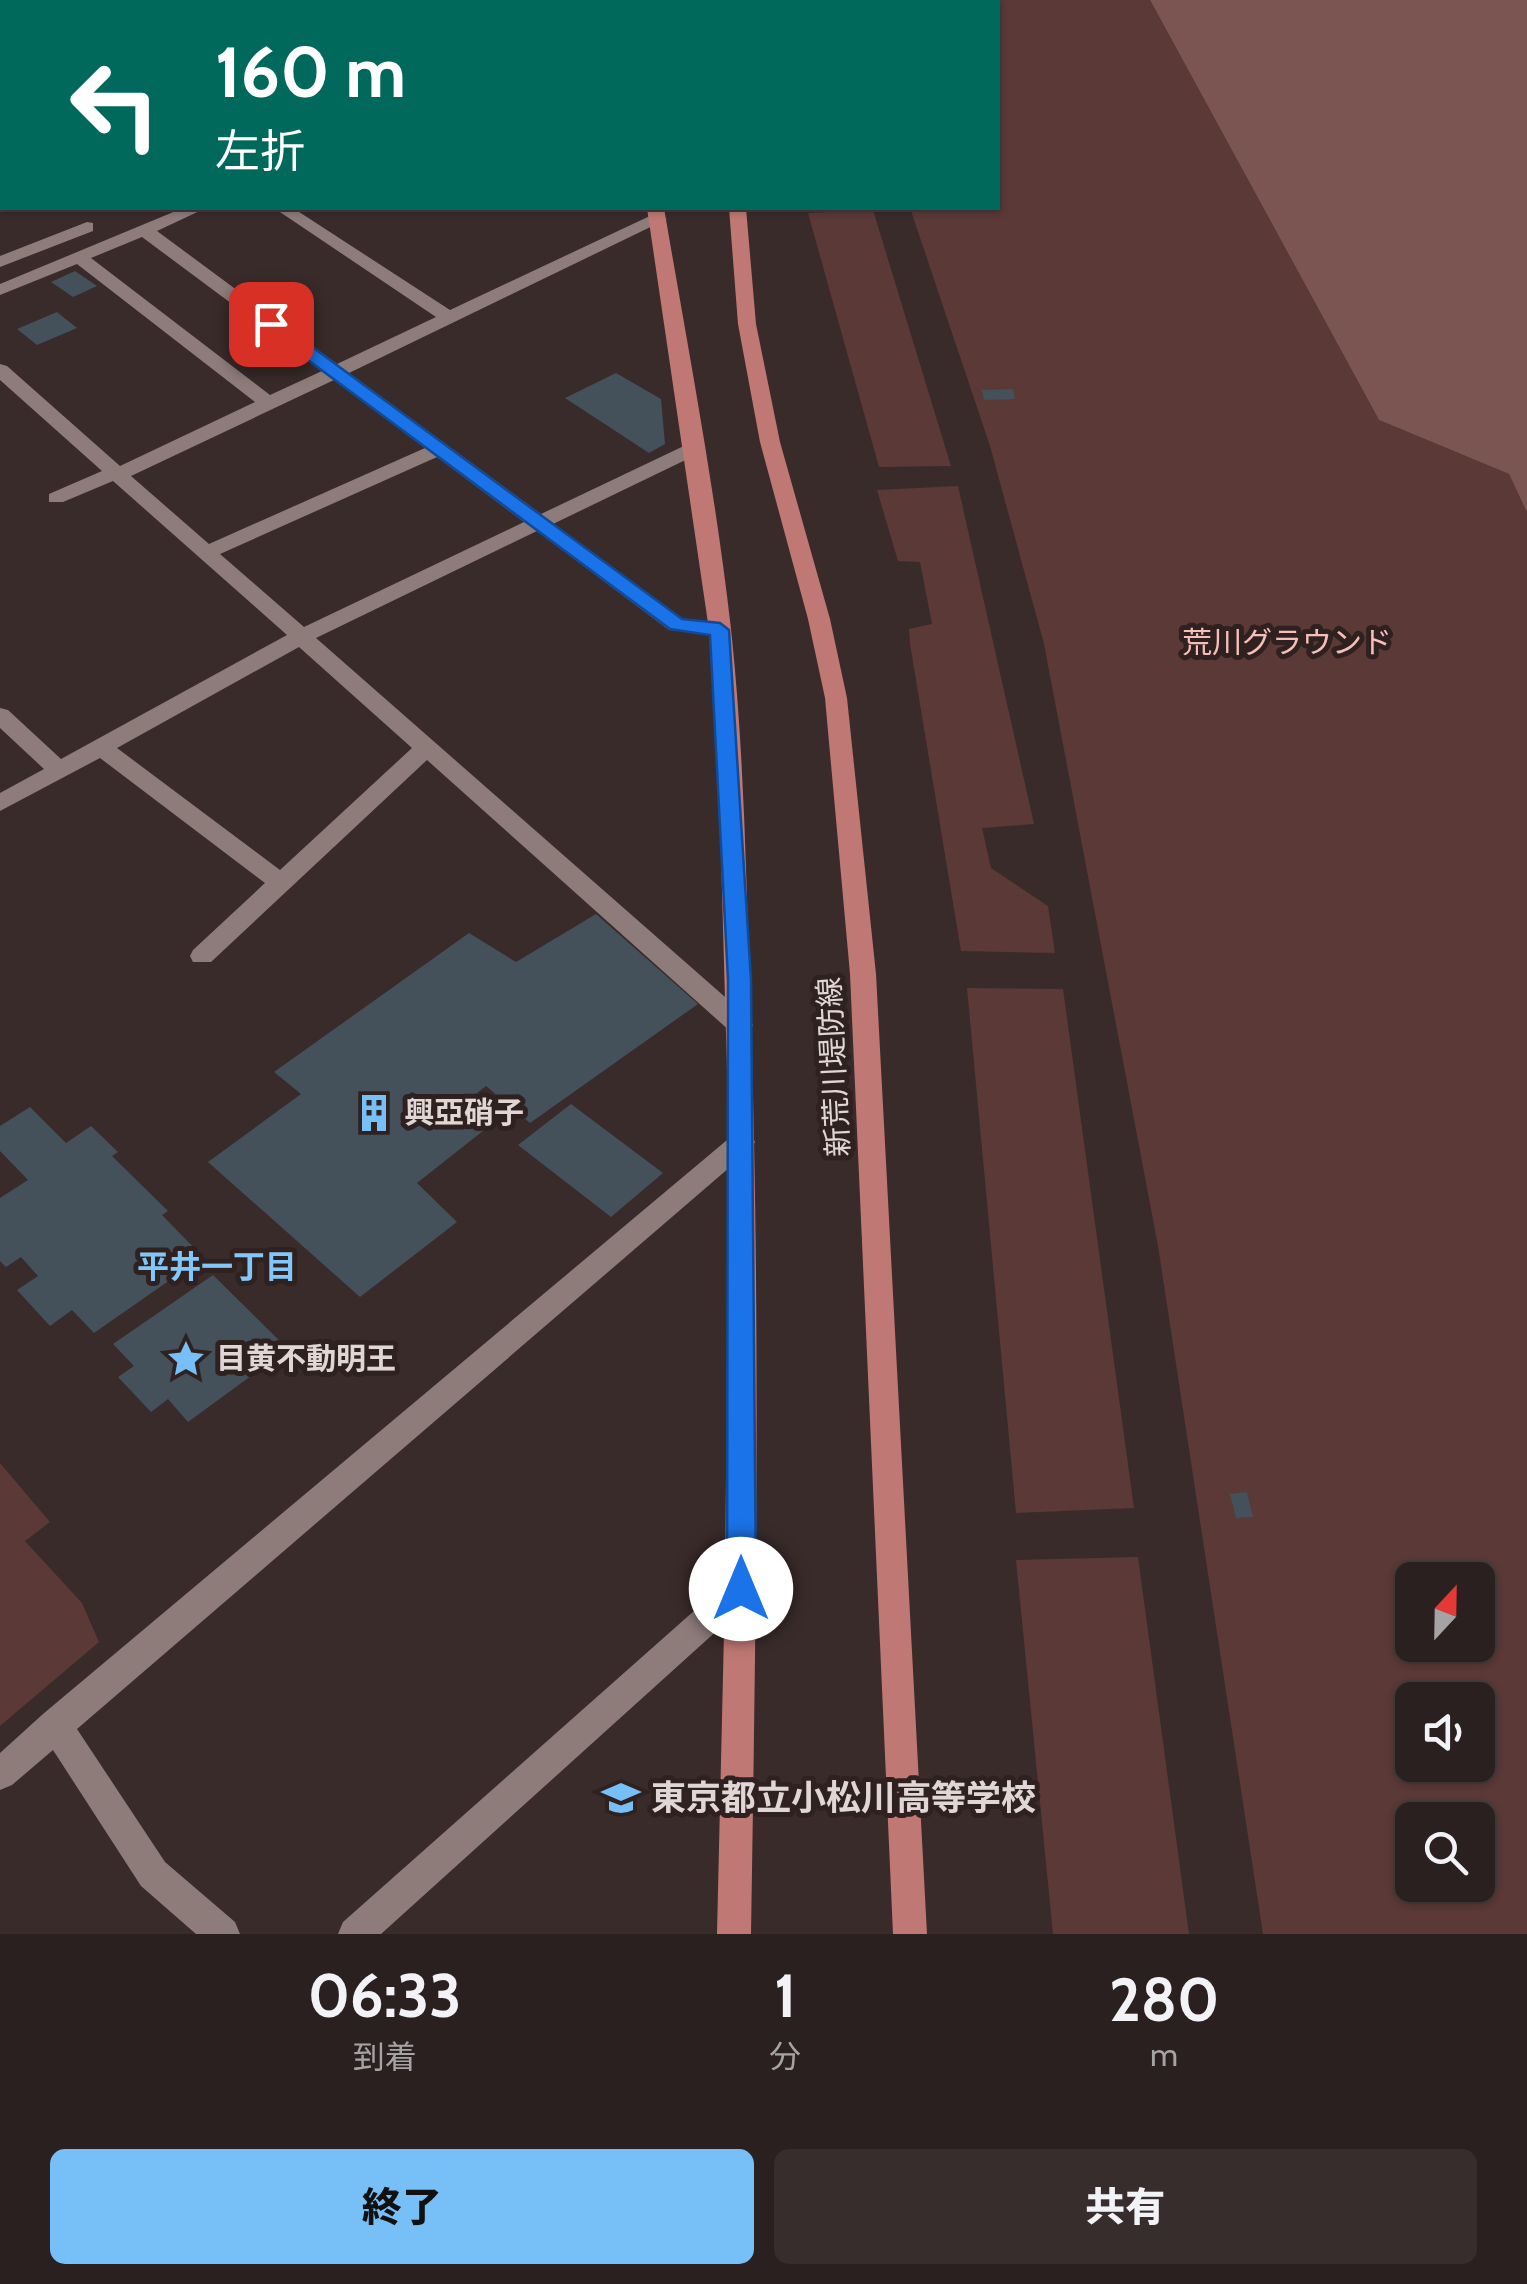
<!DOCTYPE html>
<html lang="ja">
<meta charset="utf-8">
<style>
body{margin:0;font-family:Cabin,"Noto Sans JP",sans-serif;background:#372d2d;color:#f1f3f6;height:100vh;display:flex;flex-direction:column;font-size:38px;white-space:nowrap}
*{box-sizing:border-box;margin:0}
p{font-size:32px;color:#a6a3a5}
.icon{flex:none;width:55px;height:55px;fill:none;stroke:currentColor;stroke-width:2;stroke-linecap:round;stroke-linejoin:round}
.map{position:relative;height:1934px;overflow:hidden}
.drawer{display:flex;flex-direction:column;background:#2b2020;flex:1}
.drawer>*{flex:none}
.guide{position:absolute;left:0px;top:0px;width:1000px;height:210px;box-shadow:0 2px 8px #0004,0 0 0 2px #473e3e;background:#00695c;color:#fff;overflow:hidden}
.needle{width:65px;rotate:22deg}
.tools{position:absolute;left:1395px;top:1562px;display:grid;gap:20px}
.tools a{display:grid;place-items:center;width:100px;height:100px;border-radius:15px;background:#2b2020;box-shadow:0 2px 8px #0004,0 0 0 2px #473e3e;font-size:50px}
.pin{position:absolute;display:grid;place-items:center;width:85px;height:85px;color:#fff;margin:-42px;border-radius:20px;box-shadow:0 5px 15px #0006}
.me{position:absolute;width:110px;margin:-55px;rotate:0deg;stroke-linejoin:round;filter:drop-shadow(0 0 8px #0008)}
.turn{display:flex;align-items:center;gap:35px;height:210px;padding:0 50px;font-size:45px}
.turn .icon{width:130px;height:130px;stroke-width:2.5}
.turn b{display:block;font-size:70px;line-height:85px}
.eta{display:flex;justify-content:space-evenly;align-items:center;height:170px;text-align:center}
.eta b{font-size:60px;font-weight:800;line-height:70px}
.button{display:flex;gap:20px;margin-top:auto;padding:20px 50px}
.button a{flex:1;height:115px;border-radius:15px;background:#76c0f7;color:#111;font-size:40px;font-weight:800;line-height:115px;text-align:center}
.button a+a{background:#372d2d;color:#f1f3f6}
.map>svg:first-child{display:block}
</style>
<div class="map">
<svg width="1527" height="1934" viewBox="0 0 1527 1934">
<rect width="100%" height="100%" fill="#392b2a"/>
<path fill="#5a3936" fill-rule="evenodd" d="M834,0H1150L1379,420L1509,474L1527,510V1934H1263L1158,1246L1044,644L990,446L910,208H998V2ZM1412,1580H1478V1645H1412ZM1412,1700H1478V1765H1412ZM1412,1820H1478V1885H1412Z
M873,210L951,466L879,467L808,213Z
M958,486L1034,824L982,828L991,868L1048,906L1055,953L961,951L910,644L909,629L932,624L920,562L898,561L877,490Z
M967,988L1063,989L1134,1508L1016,1513Z
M0,1463L50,1522L25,1541L82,1603L99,1642L0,1726Z
M1138,1557L1189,1934H1053L1016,1560Z"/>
<path fill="#7b5552" d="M1150,0H1527V512L1509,474L1379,420Z"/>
<path fill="#44505a" d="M75,271L97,286L73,297L51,282Z
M57,312L77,328L37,345L17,329Z
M616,373L661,399L665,444L649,453L565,398Z
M1013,389L1015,399L984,400L982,390Z
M596,914L698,1004L530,1123L486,1086L463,1104L488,1127L417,1183L457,1222L360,1297L208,1162L301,1094L274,1072L469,933L516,962Z
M571,1104L663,1173L611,1217L518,1145Z
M30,1107L66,1143L91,1126L118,1152L112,1156L168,1211L162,1215L203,1257L94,1333L72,1310L50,1326L17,1290L38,1276L21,1257L6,1267L0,1261V1198L28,1180L0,1151V1126Z
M213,1275L288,1349L188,1422L168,1399L151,1412L118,1377L134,1366L113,1344Z
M1247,1492L1253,1517L1236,1518L1230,1494Z"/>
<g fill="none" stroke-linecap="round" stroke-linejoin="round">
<path fill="#8e7c7b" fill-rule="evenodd" d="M183,208H206L157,231L337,364L436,317L274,208H293L450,310L652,215L667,219L349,373L541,514L688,444H702V452L553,524L683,619L728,625L731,630L728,635L669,630L537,531L316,638L749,1018L753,1025L749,1032H731L427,760L211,962H193L190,956L193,950L265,883L100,758L0,811V793L44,769L0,728V708L8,710L61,759L287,635L113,481L63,502H49V494L102,471L0,380V364L7,366L120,466L255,402L77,264L0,295V284ZM142,237L322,371L270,395L91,258ZM334,380L425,448L209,544L131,476ZM437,457L524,522L304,627L220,554ZM299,647L412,748L280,870L117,748Z
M87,222L93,223V231L0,267V256Z
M742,1131L751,1135L755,1142L751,1149L77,1729L165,1862L235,1922L240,1934H196L141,1886L53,1750L12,1785L0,1790V1753L43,1714L733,1135Z
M741,1575L752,1579L757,1589L752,1599L381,1934H338L343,1922L730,1579Z"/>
<path fill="#bf7874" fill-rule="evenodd" d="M598,0H614L615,2H600Z
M676,0H692L693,2H678Z
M647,208H664C688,348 715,488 731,629C744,750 746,873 750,994C761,1307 756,1621 751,1934H717L725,1589L729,1142L719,784L709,630Z
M729,208H746L756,324L780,442L830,619L847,698L876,974L927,1934H893L850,974L825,698L808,619L760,442L738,324Z"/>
</g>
<path fill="#1a73e8" stroke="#114b97" stroke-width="2.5" d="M265,321H277L682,619L720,623L729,630L751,980L756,1589L751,1598L741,1602L731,1598L727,1589L728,980L710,635L670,629L265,328Z"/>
<defs>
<g id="building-bare" transform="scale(3)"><path d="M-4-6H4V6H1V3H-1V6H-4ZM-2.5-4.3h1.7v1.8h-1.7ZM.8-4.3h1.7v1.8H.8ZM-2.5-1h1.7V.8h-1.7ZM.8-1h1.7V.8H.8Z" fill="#76c0f7" stroke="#2f2120" stroke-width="2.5" paint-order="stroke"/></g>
<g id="sight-bare" transform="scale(3)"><path d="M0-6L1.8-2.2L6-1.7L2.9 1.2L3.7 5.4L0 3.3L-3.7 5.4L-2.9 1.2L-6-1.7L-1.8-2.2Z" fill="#76c0f7" stroke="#2f2120" stroke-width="2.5" paint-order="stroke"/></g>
<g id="school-bare" transform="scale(3)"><path d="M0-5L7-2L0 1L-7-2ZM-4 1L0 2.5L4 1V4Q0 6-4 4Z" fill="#76c0f7" stroke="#2f2120" stroke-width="2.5" paint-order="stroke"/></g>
</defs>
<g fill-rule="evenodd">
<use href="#building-bare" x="374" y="1113"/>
<use href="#sight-bare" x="186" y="1359"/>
<use href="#school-bare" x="621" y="1798"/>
</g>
<g text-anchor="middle" stroke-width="10" stroke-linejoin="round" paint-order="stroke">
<g font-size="30" fill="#f6beb8" stroke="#2f2120">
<text x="1287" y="653">荒川グラウンド</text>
</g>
<g font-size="30" fill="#e0d6d5" stroke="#2f2120">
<text transform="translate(834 1067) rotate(-93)" y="10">新荒川堤防線</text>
</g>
<g font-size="30" font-weight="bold" fill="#e0d6d5" stroke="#2f2120" text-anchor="start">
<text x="404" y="1123">興亞硝子</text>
<text x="216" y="1369">目黄不動明王</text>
</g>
<g font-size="32" font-weight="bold" fill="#83c7fa" stroke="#2f2120">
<text x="217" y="1278">平井一丁目</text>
</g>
<g font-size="35" font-weight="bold" fill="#e0d6d5" stroke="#2f2120" text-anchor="start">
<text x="651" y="1810">東京都立小松川高等学校</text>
</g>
</g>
</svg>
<div class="tools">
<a><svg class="needle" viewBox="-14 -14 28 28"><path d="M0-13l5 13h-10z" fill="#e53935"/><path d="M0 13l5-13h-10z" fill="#a6a3a5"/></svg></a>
<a><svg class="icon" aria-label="sound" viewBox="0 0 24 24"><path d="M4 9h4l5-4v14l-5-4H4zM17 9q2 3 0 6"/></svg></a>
<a><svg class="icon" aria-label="search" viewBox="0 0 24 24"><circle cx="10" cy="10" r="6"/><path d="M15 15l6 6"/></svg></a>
</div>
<div class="pin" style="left:271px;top:324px;background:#d93025"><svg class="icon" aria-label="arrive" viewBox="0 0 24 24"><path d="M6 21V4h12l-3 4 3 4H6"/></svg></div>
<svg class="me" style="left:741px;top:1589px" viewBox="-20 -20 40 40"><circle r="19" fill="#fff"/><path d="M0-13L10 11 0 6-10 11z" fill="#1a73e8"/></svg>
<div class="guide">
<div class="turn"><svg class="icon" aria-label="left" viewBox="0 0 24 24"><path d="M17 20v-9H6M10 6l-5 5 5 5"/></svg><div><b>160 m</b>左折</div></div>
</div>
</div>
<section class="drawer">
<div class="eta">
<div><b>06:33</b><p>到着</p></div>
<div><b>1</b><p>分</p></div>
<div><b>280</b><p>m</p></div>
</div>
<div class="button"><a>終了</a><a>共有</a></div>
</section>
